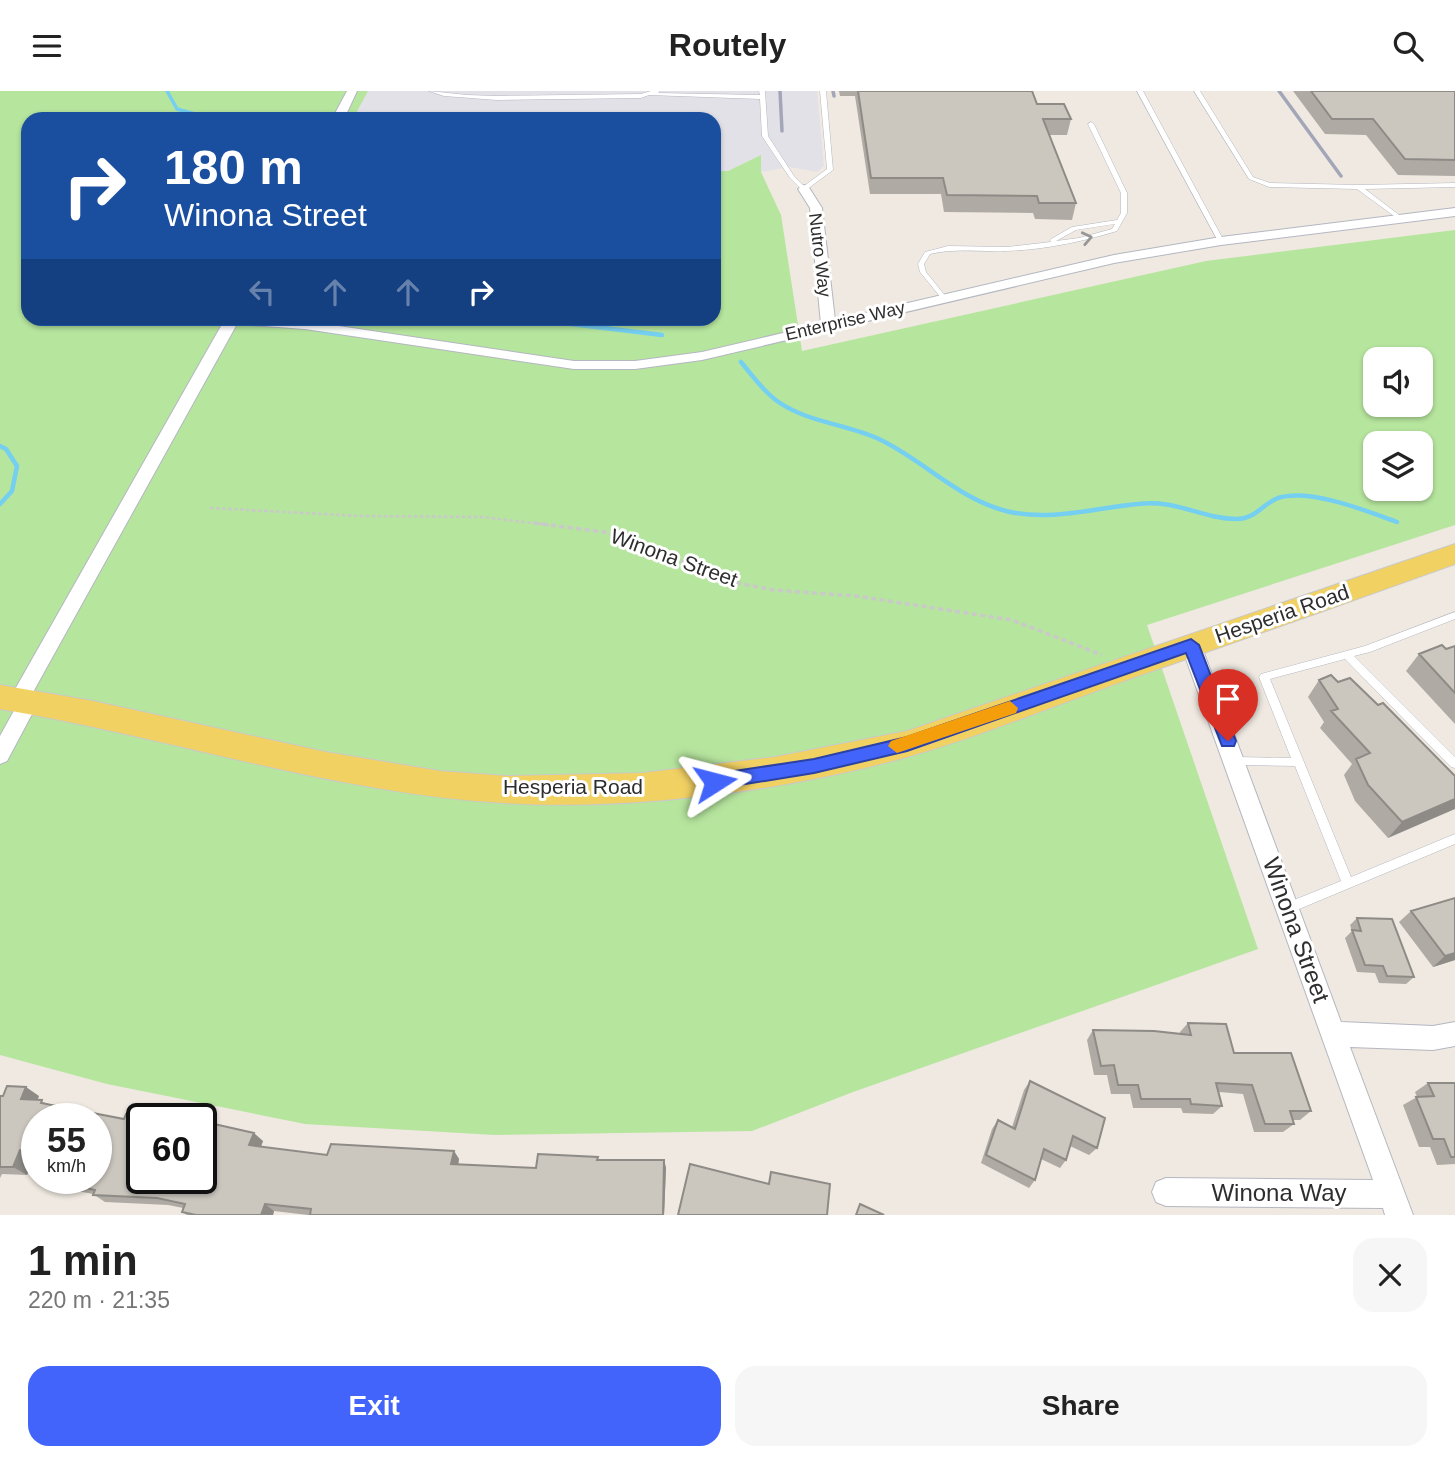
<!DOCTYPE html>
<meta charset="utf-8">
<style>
body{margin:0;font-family:Arial,sans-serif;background:#f6f6f6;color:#222;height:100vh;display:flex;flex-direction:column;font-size:26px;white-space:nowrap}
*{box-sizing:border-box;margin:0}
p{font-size:23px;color:#767676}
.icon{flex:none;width:38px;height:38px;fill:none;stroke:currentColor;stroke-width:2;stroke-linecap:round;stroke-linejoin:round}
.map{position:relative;height:1124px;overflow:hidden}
.drawer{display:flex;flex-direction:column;background:#fff;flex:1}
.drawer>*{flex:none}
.guide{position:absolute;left:21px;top:21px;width:700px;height:214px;border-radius:21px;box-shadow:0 2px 5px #0004;background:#1a4fa0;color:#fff;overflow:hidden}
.buttons{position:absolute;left:1363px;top:256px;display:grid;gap:14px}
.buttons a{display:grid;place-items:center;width:70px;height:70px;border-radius:14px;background:#fff;box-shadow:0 2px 5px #0004;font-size:35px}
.speed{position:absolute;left:21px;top:1012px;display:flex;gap:14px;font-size:35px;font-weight:700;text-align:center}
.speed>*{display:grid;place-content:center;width:91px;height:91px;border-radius:50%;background:#fff;box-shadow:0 2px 5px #0004;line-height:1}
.speed small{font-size:18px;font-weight:400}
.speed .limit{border:4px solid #111;border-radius:10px;background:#fff;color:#111}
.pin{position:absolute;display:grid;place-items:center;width:60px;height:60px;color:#fff;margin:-72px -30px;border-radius:50% 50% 50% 0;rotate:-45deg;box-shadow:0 0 7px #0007}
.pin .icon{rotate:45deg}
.me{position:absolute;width:77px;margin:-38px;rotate:81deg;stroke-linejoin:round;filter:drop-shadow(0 0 5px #0008)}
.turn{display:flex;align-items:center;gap:24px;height:147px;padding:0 28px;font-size:32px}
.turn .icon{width:91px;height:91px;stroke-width:2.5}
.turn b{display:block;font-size:49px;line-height:60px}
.lanes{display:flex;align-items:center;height:66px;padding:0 28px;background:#0003;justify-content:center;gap:35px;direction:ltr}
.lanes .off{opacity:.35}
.round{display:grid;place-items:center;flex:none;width:74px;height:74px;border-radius:21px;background:#f6f6f6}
.headline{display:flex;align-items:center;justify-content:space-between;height:119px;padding:0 28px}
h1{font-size:42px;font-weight:800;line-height:52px}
.action{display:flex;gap:14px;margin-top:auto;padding:14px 28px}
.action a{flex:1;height:80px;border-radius:21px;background:#4264fb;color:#fff;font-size:28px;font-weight:800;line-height:80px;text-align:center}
.action a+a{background:#f6f6f6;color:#222}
header{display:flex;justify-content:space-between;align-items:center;height:91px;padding:0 28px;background:#fff;font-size:32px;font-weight:800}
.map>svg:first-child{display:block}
</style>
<header><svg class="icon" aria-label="menu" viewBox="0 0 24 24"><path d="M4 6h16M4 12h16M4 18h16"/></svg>Routely<svg class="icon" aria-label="search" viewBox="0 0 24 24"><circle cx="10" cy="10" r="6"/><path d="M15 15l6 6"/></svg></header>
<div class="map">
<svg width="1455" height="1124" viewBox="0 0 1455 1124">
<rect width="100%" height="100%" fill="#efe9e1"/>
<path fill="#e3e1e8" d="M366,0H817L824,75L817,81L790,76L761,81V64L728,80H714V28H352Z"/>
<path fill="#b6e59e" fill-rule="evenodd" d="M0,0H368L353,28H28V228H714V80H728L761,64V81L781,124L802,260L1206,170L1455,139V434L1147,534L1258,858L853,1001L752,1040L495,1044L305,1033L107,993L0,964ZM1376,268H1421V313H1376ZM1376,352H1421V397H1376Z"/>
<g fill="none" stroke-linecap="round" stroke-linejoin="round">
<path stroke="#75cff0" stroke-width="3.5" d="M167,0L177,18L213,28
M224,28H230"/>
<path stroke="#75cff0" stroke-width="4.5" d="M530,228L662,244
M741,271C752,284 763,300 777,310C808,332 848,333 881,349C924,370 959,408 1006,420C1050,431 1094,417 1138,413C1178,408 1201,428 1237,428C1256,428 1262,413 1278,407C1310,397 1367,420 1397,431
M0,355L6,358L17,375L12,400L0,413"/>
<g stroke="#b4b7c1" stroke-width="1">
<path id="service" d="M429,0L467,4L497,5L641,3L651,0H660L658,2L760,4L759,0H765L768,45L794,85L804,95L827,78L820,0H826L833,79L806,99H802L790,87L762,45L760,8L649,4L641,7L497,9L444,5Z
M1137,0H1143L1224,150L1223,151L1218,150Z
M1194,0H1200L1253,86L1270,92L1359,94L1455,92V96L1365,98L1403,127V129L1401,130L1357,98L1269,96L1249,88Z
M1091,31L1094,33L1127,102V122L1117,140C1081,151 1043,159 1005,160C979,161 955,157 930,163L924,173L926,181L947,207L942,208L920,181L918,173L925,161L948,155L1007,156L1051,151L1050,149L1051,148L1072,136L1117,129L1121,122V102L1088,33ZM1115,133L1112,138L1079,147L1056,150L1076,139Z
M1455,521V528L1370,561L1354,565L1455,666V677L1451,676L1345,568L1270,588L1351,786L1455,743V753L1292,821L1288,822L1284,821L1282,817L1284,813L1341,790L1295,675L1236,674L1232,673L1231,670L1232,667L1236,666L1291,667L1259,586L1261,583L1365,555Z"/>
</g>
<g stroke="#b4b7c1" stroke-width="2">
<path id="minor" d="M347,0H357L344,28H332Z
M804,94L808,95L822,117L835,229L1114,164L1221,146L1455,117V125L1221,154L1114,172L702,269L635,278H574L305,238L237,233L32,603L39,610L7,670L0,673V645L16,616L9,609L225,228L305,230L574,270H635L702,261L821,233L810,117L798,98Z
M1191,547L1201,554L1341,931L1433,935L1455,931V955L1433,959L1350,956L1413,1124H1385L1383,1117L1166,1115L1156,1111L1152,1101L1156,1091L1166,1087L1373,1089L1181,554Z"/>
</g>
<g stroke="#c9c9c9" stroke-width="2">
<path id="primary" d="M1455,453V473C1344,513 1232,552 1121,591C1050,616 979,646 907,666C785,700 630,720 504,712C332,702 169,646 0,618V594L93,610L326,661L440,680L507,685L642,682L775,666L907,640Z"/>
</g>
<path stroke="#c9c9c9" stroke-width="2.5" stroke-dasharray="3.5 2.5" stroke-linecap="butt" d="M210,417L361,425L482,426L549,434"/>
<path stroke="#c9c9c9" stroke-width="3.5" stroke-dasharray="5 3.5" stroke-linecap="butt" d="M534,432L604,441L644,454L727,490L774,499L856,505L1012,529L1102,564"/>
<use href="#service" fill="#fff" fill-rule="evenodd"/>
<use href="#minor" fill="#fff" fill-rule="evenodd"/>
<use href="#primary" fill="#f2d163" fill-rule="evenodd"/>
<path stroke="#a3a6b8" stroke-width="3.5" d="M780,0L782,40
M833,0L834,5
M1279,0L1341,85"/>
</g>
<path fill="#afaba4" d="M839,0H1032L1037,13L1071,28L1067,44H1049L1076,112L1072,129L1035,128L1033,122L944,121L941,103H870L855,5H840Z
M1293,0H1455V85L1398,84L1366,44L1325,43Z
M1455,555V633L1406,580L1419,563L1446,558Z
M1319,589L1338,591L1378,614L1455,685L1388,747L1355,710L1344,684L1352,673L1320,637L1324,631L1308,606Z
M1455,807V869L1433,876L1399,831L1411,820Z
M1357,827L1414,886L1406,893L1379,892L1375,882L1357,881L1345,847L1352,840L1350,834Z
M1188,932L1234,962L1311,1020L1300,1029H1293L1294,1033L1283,1041H1254L1243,1003L1219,1001L1222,1015L1213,1023L1183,1022L1181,1017H1133L1130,1003H1111L1107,984H1094L1087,949L1093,939L1180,943V941Z
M1030,990L1097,1057L1089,1064L1070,1055L1066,1069L1060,1077L1041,1068L1035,1089L1029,1097L981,1072L992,1038L998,1029L1012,1036L1024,999Z
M1428,992H1455V1073L1437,1074L1430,1056H1419L1403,1014L1417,1006L1415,1001Z
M0,1005H39L37,1009L49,1013L124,1028L263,1050L261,1056L327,1064L454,1060L459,1068L458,1073L536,1077L598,1066V1069H664L666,1077L664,1124H308L274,1120L273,1124H187L182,1121L183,1117L168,1114L105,1111L93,1103L62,1097L49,1089L96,1087L37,1027V1067H34L27,1084L2,1083L0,1087Z"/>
<path fill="#8e8b86" d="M1455,708V718L1388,747L1402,731Z
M1455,862V869L1433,876L1445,865Z
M26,996L39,1005L34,1017L21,1008Z
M254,1042L263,1050L258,1063L249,1054Z
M20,1059L34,1067L27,1084L13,1076Z
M454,1060L459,1068L457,1081L451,1073Z
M664,1069L666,1077L664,1124H663Z
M265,1113L274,1120L273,1124H261Z"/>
<path fill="#cbc7bf" stroke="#8e8b86" stroke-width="2" d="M858,0H1032L1037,13H1064L1071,28H1043L1076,112H1039L1037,105L947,104L943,87H871Z
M1311,0H1455V69L1405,68L1373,28H1332Z
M1442,554L1446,558L1455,555V602L1419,563Z
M1331,584L1338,591L1350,587L1378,614L1383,612L1455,685V708L1402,731L1368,694L1356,668L1370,662L1331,620L1338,618L1319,589Z
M1455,807V862L1445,865L1411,820Z
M1357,827L1392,828L1414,886L1387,885L1383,875L1365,874L1352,839L1361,840Z
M1188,932L1226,933L1234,962H1291L1311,1020H1290L1294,1033H1265L1252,994L1216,992L1222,1015L1191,1013L1190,1008H1141L1138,994H1118L1114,974L1101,975L1093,939L1154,940L1191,944Z
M1030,990L1105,1027L1097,1057L1073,1045L1066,1069L1044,1058L1035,1089L986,1064L998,1029L1015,1038Z
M1428,992H1455V1066H1451L1444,1048H1433L1416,1006L1434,1005Z
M7,995L26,996L21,1008L42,1009L41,1012L124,1028L126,1023L185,1027H142V1087H201V1030L254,1042L249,1054L327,1064L331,1053L454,1060L451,1073L536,1077L538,1063L598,1066L597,1069H664L663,1124H310L311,1118L265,1113L261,1124H196L182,1121L185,1113L157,1107L93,1104L95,1099L49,1089L51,1087H96V1027H37V1062L20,1059L13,1076H0V1005H3Z
M690,1073L769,1093L771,1081L830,1093L827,1124H678Z
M860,1113L884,1124H856Z"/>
<defs><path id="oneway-chevron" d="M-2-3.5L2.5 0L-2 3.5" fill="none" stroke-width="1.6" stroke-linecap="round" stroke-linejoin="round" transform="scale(1.75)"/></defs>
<use stroke="#969696" href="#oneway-chevron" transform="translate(1087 147) rotate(-12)"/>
<path fill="#4264fb" stroke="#2b41a3" stroke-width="2" d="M1191,548L1199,554L1236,650L1234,655H1222L1186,562L907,660L814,682L715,698L706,691L715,683L814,668L907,646Z"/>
<path fill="#f59e0b" d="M1010,610L1018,617L1016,622L897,662L888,655L891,650Z"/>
<g text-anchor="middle" stroke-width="6" stroke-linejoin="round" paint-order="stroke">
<g font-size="18" fill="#2e2e2e" stroke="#fff">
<text transform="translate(820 164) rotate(83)" y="6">Nutro Way</text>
<text transform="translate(845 230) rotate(-13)" y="6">Enterprise Way</text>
</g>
<g font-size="21" fill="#2e2e2e" stroke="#fff">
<text transform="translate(674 467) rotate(20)" y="7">Winona Street</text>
<text transform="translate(1282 523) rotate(-19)" y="7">Hesperia Road</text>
<text x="573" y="703">Hesperia Road</text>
</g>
<g font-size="24" fill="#2e2e2e" stroke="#fff">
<text transform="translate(1296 839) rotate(70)" y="8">Winona Street</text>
<text x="1279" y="1110">Winona Way</text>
</g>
</g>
</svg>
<div class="buttons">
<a><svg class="icon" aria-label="sound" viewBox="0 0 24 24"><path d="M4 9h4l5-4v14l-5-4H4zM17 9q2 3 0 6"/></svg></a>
<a><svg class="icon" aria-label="layers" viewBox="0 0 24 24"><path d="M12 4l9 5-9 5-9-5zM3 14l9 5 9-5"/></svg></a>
</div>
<div class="speed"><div>55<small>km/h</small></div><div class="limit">60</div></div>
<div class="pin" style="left:1228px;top:650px;background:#d93025"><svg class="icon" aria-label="arrive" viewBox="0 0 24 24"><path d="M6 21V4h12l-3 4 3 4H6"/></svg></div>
<svg class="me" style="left:715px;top:691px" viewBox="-20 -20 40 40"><path d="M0-17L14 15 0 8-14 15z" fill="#4264fb" stroke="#fff" stroke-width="4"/></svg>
<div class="guide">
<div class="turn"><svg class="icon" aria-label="right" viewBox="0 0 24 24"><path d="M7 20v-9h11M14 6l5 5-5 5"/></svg><div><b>180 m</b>Winona Street</div></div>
<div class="lanes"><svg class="icon off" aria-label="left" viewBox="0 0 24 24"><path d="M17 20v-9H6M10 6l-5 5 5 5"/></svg><svg class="icon off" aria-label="ahead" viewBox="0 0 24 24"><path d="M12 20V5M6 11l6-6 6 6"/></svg><svg class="icon off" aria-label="ahead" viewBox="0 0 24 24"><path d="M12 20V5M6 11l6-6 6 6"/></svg><svg class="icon" aria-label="right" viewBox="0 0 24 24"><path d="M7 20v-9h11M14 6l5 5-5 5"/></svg></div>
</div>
</div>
<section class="drawer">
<div class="headline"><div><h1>1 min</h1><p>220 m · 21:35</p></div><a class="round"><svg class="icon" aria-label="close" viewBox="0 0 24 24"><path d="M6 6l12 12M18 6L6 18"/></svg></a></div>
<div class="action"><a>Exit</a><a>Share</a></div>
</section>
